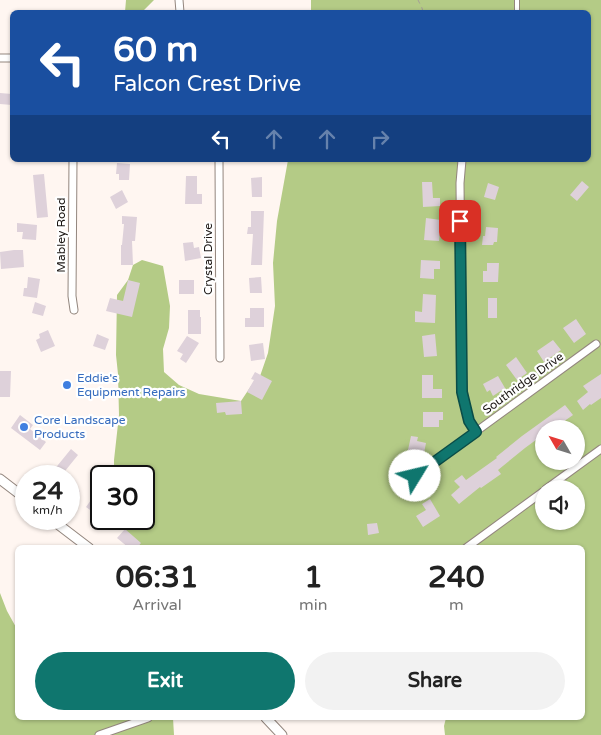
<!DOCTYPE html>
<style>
body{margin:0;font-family:"Varela Round",sans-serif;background:#f2f2f2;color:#222;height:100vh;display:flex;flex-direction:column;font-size:19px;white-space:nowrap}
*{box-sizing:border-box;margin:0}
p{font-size:16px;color:#767676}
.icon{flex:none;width:28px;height:28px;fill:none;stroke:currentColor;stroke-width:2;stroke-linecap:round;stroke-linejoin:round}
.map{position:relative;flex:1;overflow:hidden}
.panel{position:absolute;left:15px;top:545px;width:570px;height:175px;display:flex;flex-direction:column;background:#fff;border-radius:8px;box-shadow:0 1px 4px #0004}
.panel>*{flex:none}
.hud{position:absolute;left:10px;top:10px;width:581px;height:152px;border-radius:8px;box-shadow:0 1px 4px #0004;background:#1a4fa0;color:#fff;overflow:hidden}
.needle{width:32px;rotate:309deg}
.buttons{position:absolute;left:535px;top:420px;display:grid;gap:10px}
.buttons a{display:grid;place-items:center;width:50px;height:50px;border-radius:50%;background:#fff;box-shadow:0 1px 4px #0004;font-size:25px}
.speed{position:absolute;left:15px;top:465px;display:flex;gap:10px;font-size:25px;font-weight:700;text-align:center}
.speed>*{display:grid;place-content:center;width:65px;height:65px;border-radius:50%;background:#fff;box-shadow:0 1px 4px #0004;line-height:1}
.speed small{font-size:12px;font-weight:400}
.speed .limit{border:2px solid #111;border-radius:8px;background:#fff;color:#111}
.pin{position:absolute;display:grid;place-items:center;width:42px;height:42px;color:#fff;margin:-21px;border-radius:10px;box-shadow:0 2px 8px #0006}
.me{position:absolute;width:55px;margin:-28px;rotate:54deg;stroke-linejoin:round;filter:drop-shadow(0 0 4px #0008)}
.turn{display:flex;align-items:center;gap:18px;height:105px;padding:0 20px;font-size:22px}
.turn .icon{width:65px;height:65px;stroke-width:2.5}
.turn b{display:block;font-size:35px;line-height:42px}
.lanes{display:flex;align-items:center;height:48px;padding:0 20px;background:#0003;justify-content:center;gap:25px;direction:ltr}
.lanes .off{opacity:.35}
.eta{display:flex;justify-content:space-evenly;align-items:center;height:85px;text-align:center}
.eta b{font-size:30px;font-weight:700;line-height:35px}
.primary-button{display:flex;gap:10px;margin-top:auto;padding:10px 20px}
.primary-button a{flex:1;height:58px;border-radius:30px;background:#0f766e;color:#fff;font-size:20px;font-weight:700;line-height:58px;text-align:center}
.primary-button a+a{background:#f2f2f2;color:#222}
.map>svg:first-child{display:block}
</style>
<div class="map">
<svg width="601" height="735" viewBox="0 0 601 735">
<rect width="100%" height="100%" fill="#fff6f1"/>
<path fill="#b4cb86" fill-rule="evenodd" d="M126,0H154L142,12H125Z
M311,0H601V735H445L444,726L446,718H582V548L132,547L119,519H144V476H114V460L119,415L118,374L116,355L117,295L128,280L133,265L142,260L163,266L170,306L169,328L163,349L164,372L179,385L199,394L241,401L251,386L258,382L268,353L275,306L273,263L277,221L288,160H589V12H311ZM544,429H576V461H544ZM544,489H576V521H544Z
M0,593L7,611L17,629L18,718H173L174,735H0Z"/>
<path fill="#ded1da" d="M0,93L12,94V105L0,104Z
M117,163L130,164L129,180H119V174H116Z
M44,174L48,217L37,218L33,175Z
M186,176H197V194H202V204H185Z
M262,177V197H252L251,178Z
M582,181L589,187L577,201L570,195Z
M422,182H432L433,198H440V206L423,207Z
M488,183L499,187L495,200L484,197Z
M122,190L128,202L116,209L110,197Z
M251,211H264L262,265H251L253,234H247L248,227H251Z
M122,216L137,217L135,241H132L133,265H121V245H122L124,224H122Z
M426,218L441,220L439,241L424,240Z
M17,223L37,225L36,240L22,239L23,232H17Z
M486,227L498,228L497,242H494L493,245H482L483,236H485Z
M193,242L194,248L199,247L201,258L185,261L183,243Z
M14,250H23L24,267L1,269L0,252Z
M421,260L440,261V269H434V279L420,278Z
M487,263H499L498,282H483V271H487Z
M28,277L40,279L37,298L23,296L24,288H27Z
M261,277L262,293H250L249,278Z
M128,280L140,283L132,317L106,311L110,298L123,301Z
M179,280H194V294H179Z
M423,294L436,295L435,323L415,322V311L422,312Z
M488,298H497V318H488Z
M35,302L46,306L43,316L32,313Z
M250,308H264V327H245V318H250Z
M188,310H200V317H201V334H188Z
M576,319L586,334L574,343L563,328Z
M48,330L55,346L41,352L36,340L40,338L39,334Z
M97,334L109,339L105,350L93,346Z
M435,334L437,356L424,357L422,336Z
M187,336L199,343L186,363L180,359L183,354L177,351Z
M553,340L561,350L544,362L537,351Z
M263,343L265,359L251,361L249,345Z
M516,357L527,373L517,380L506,365Z
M0,371H11L10,397H0Z
M255,372L272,381L262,400L247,392L254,380L251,379Z
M601,374V398L591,405L590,404L583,410L577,401L588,392L583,386Z
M422,375H433V389H442V398H422Z
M498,376L505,388L493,396L490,390L487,392L483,384Z
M241,401L242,414L226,415L225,412L217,413L216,403Z
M565,405L573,415L553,429H544V434L525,448L498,470L501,474L481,488L480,487L459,504L451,495L460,487L454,481L462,475L466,480L497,458L496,457L522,436Z
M423,412H443V420H439V427H423Z
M20,415L33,425L30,429L46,442L40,450L11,428Z
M411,436L418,437L417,441L426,443L424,453L408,450Z
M71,449L78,455L61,476H49Z
M72,485L80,491L74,500L69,496V489Z
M93,497L101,503V518L86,507Z
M430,499L440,516L423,527L416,516L426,510L422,504Z
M377,523L379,533L368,535L367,524Z
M125,529L141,543L137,548H129L117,538Z"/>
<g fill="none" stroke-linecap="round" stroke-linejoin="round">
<g stroke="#93867e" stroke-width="6">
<path id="service" d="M517,12V0"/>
</g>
<g stroke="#93867e" stroke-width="9">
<path id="minor" d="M179,0L180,12
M0,58H12
M73,160L72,296L74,310
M219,160L220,358
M462,160L460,183L462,392L469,421L476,432
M415,476L596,344
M546,489L601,449
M466,548L544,491
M99,735L148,718"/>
</g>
<g stroke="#93867e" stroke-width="11">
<path id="tertiary" d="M0,479L26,499
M51,519L89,548
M266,718L282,735"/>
</g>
<path stroke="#a49c98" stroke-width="1" stroke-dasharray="4 4" stroke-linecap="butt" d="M418,0L422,8L423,12"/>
<use href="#service" stroke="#fff" stroke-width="4"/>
<use href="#minor" stroke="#fff" stroke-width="7"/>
<use href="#tertiary" stroke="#fff" stroke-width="9"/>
</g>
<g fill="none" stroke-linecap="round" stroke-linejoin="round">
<g stroke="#0a4d48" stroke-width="12">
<path id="route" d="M415,476L476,432L469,421L462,392L460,221"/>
</g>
<use href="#route" stroke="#0f766e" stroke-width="9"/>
</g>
<g fill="#3f7fe0" stroke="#fff" stroke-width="2">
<circle cx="67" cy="385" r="5"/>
<circle cx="24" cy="427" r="5"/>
</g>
<g text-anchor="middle" stroke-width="4.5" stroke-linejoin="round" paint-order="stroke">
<g font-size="12" fill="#1a1512" stroke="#fff">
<text transform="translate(61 235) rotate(-90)" y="4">Mabley Road</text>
<text transform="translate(208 259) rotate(-90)" y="4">Crystal Drive</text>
<text transform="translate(523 383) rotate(-36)" y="4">Southridge Drive</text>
</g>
<g font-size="12" fill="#366cbe" stroke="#fff" text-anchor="start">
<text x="77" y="382">Eddie's<tspan x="77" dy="14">Equipment Repairs</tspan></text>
<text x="34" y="424">Core Landscape<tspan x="34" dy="14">Products</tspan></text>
</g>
</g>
</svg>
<div class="buttons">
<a><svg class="needle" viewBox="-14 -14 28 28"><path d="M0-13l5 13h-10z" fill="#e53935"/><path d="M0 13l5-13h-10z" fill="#767676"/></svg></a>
<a><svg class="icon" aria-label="sound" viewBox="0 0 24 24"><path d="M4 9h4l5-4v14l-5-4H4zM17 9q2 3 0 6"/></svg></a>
</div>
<div class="speed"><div>24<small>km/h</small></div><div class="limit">30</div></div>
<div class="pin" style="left:460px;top:221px;background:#d93025"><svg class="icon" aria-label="arrive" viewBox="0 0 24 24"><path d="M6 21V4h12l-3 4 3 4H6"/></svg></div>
<svg class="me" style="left:415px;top:476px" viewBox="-20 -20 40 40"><circle r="19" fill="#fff"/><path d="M0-13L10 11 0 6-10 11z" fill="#0f766e"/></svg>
<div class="hud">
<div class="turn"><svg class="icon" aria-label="left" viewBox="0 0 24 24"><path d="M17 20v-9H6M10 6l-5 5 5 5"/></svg><div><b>60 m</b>Falcon Crest Drive</div></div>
<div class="lanes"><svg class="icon" aria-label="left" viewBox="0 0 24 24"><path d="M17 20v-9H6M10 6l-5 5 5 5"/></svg><svg class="icon off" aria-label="ahead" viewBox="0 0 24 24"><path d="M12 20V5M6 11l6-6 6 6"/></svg><svg class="icon off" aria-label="ahead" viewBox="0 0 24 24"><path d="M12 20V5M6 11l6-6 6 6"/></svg><svg class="icon off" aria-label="right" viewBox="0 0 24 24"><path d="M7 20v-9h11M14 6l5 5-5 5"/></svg></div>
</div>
<section class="panel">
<div class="eta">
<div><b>06:31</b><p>Arrival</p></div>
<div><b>1</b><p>min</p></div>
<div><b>240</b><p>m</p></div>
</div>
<div class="primary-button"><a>Exit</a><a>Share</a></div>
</section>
</div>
